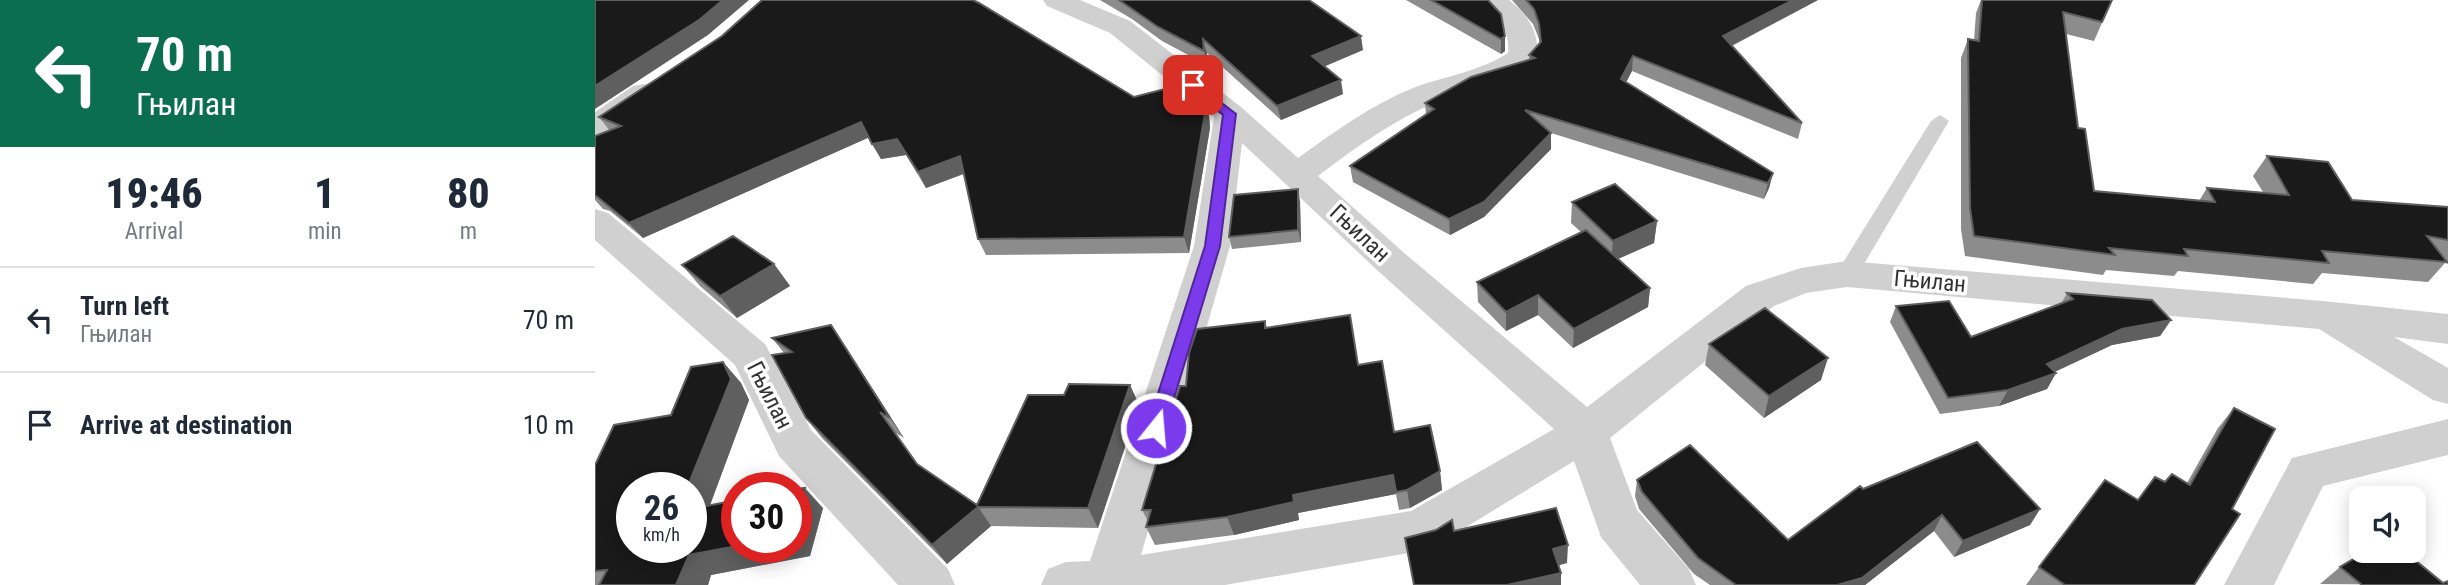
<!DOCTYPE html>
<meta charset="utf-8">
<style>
body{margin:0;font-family:"Roboto Condensed",sans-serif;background:#f2f2f3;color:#1f2937;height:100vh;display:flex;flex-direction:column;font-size:26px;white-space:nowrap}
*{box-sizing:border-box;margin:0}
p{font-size:23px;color:#747a83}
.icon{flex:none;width:38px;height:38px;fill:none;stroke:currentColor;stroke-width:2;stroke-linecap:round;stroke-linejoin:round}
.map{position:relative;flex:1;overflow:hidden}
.sheet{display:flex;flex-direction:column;background:#fff;width:595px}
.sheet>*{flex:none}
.hud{background:#0b6e4f;color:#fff;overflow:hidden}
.tools{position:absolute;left:1754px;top:486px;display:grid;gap:14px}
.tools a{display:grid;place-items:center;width:77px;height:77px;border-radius:14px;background:#fff;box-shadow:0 4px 18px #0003;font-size:35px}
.speed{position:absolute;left:21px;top:472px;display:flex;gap:14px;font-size:35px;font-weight:700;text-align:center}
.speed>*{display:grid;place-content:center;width:91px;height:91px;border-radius:50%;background:#fff;box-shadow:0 4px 18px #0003;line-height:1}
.speed small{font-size:18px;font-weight:400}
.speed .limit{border:10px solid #d22;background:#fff;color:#111}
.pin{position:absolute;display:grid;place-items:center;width:60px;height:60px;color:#fff;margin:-30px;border-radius:14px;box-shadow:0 4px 10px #0006}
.me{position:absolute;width:77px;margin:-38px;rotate:17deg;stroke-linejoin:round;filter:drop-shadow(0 0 5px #0008)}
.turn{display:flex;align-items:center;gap:24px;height:147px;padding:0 21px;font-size:32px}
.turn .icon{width:91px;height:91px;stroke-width:2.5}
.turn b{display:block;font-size:49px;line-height:60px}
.eta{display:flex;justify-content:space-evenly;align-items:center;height:119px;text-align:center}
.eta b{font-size:42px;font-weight:800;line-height:49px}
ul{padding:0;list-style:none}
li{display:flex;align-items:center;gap:21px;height:105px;padding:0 21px;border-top:2px solid #e0e1e3}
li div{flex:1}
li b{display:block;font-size:26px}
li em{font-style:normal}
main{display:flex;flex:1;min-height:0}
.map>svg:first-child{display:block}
</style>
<main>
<section class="sheet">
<div class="hud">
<div class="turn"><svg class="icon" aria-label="left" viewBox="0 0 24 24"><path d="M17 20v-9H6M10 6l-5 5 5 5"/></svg><div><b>70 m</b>Гњилан</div></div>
</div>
<div class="eta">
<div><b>19:46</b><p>Arrival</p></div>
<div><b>1</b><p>min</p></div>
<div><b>80</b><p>m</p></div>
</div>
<ul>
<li><svg class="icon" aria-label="left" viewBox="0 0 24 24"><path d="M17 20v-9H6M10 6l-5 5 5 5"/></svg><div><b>Turn left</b><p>Гњилан</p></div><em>70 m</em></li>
<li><svg class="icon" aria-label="arrive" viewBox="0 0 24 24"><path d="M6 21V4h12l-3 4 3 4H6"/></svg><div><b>Arrive at destination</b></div><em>10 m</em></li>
</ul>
</section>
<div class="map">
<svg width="1853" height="585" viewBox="0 0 1853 585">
<rect width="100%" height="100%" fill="#fff"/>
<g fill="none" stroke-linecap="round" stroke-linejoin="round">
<path fill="#d0d0d0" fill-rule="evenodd" d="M1345,115L1354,121L1260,279L1252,282L1244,279L1241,274L1244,269L1336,121Z"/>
<path fill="#d0d0d0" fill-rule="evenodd" d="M448,0H485L535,21L646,107L703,158C739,132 776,105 818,88C849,76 884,72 913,53C915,20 899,23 883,0H914C934,16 943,31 943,57C930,76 902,82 882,88C820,105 773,138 723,176L808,252L992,407L1151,286L1206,268L1252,261L1728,301L1853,314V344L1799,337L1853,368V404L1838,400L1724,329L1252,287L1211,293L1179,306L1015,438L1042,510L1094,569L1101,585H1045L1006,537L979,461L842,545L825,551L630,585H446L453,569L471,562L495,561L599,246L619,117L515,33L452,6ZM647,143L782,270L959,429L816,511L546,555L635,246Z
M49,84L60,86L64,93L60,100L11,133L0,136V112L38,86Z
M0,209L13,213L170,344L216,430L353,569L360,585H303L184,456L140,365L0,240Z
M1853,419V455L1728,486L1679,585H1629L1697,458Z"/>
</g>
<path fill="#8c8c8c" d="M505,0H714L768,50L729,66L748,94L686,120L612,53V65L567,41L537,19Z
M811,0H893L910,51L906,54Z
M917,0H1223L1137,46L1207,123L1203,139L1037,71L1031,82L1178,173L1174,188L1169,199L956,133V149L889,217L855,235L758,182L755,166L831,115L830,103L934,60V55L944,43V39L938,24Z
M1386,0H1517L1499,41L1471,34L1483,128L1499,191L1604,201L1612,188L1668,192L1658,176L1672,156L1757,200L1853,207V264L1850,263L1833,282L1727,273L1718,284L1583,271L1579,276L1511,270L1508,275L1370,256L1366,229V58L1373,39L1379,40L1381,13Z
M539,97L614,116L615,128L594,253L391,255L383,239L369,174L331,188L311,155L286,159L274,137L48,238L15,211L8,209L0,200V136L15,131L4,117Z
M705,201L706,242L637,249L634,237Z
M977,202L1062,221L1059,243L1023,259L1055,288L1053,307L978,348L943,315L911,331L883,302L882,282L986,232L976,223Z
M179,264L195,286L142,318L105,286L87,265Z
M1472,293L1576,320L1565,336L1517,345L1460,372L1461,373L1452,389L1404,406L1345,414L1295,322L1301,306L1376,337L1466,304Z
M670,321L672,328L763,365L799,432L845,471L847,490L815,508L804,510L801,494L703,513L704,520L639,535L560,545L551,527L553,521L547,510Z
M236,325L250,346L309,438L299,432L322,464L382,505L469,395L535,385L544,405L503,528L396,526L352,564L227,438L211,418L189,353L177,338Z
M1114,344L1226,380L1169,418L1110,365Z
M128,362L146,383L154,400L115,505L228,508L215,556L116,575L113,585H0V465L76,415Z
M1639,408L1637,509L1599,585H1431L1444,567L1570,482L1592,483L1623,428Z
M1042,480L1193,540L1268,489L1445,509L1435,525L1359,557L1339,531L1270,585H1115L1099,574L1044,509L1040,496Z
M1745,567L1848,583L1853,585L1725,584Z"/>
<path fill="#5f5f5f" d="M128,0H154L113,35L0,109V86Z
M1198,0H1223L1126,51L1128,36Z
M766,36L768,50L719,71L717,56Z
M910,36V51L906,54V39Z
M608,39L612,53V65L609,51Z
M1038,56L1037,71L1025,94L1026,79Z
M746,80L748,94L686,120L682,106Z
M610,101L614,116L615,128L594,253L589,237Z
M266,122L275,137L48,238L34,223Z
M956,133V149L889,217L855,235L854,219Z
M302,139L311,155L286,159L277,144Z
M365,156L373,172L331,188L323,172Z
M1178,173L1174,188L1169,199L1173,183Z
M703,189L705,201L706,242L703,230Z
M1062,221L1059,243L1016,262L1018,241Z
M179,264L195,286L142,318L125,296Z
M1055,288L1053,307L978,348L979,329Z
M943,295V315L911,331V312Z
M1576,320L1565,336L1517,345L1446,378L1461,373L1452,389L1404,406L1413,390L1452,364L1527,329Z
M236,325L250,346L309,438L295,418Z
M1233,358L1226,380L1169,418L1174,396Z
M128,362L146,383L154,400L105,532L96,523V488H92Z
M535,385L544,405L503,528L493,508Z
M845,471L847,490L815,508L812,490Z
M798,475L801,494L703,513L704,520L639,535L632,517L698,495Z
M210,488L228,508L215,556L116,575L113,585H81L94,555L142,546V548H201V516Z
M383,507L396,526L352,564L337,545Z
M1445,509L1435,525L1359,557L1368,541Z
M1347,515L1339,531L1270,585H1242Z
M973,545L972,563L958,567V549Z
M966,573V585H912Z"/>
<path fill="#1a1a1a" stroke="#5f5f5f" stroke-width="2" d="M0,0H128L104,20L0,86Z
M167,0H378L384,3L539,97L589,84L610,101V113L589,237L383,239L365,156L323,172L302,139L277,144L266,122L34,223L0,195V136L26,126L4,117L127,36Z
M524,0H714L766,36L717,56L746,80L682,106L608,39L609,51L563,27Z
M836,0H893L906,14L910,36L906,39Z
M931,0H1198L1128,36L1207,123L1038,56L1026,79L1178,173L1173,183L930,110L956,133L889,202L854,219L755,166L839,109L830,103L876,77L940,58L934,55L946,42L944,24L939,9Z
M1387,0H1517L1507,22L1468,12L1483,128L1490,129L1499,191L1620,202L1612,188L1694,195L1672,156L1733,162L1757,200L1853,207V240L1832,236L1852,262L1727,251L1734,263L1589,249L1593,256L1514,248L1520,255L1379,236L1375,208L1373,39L1384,41Z
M1020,184L1062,221L1018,241L977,202Z
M703,189V230L634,237L639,195Z
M991,230L1055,288L979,329L943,295L911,312L882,282Z
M138,236L179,264L125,296L87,265Z
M1472,293L1557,300L1576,320L1527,329L1452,364L1461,373L1413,390L1353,398L1301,306L1354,301L1376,337L1478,299Z
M1170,308L1233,358L1174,396L1114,344Z
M755,315L763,365L787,361L799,432L835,425L845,471L812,490L801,492L798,475L698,495L699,502L632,517L551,527L556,510H547L585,386H591L594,353L602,329L670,321V328Z
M236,325L295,418L285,412L322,464L382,505L433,395H469L474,384L535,385L493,508L383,507L337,545L211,418L177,355L197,352L177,338Z
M128,362L136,379L92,488H37V548H96V509L142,500V546L94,555L81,585H4L12,570L0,571V465L19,425L76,415L96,367Z
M1639,408L1680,429L1637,509L1645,514L1599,585H1470L1444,567L1510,480L1543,500L1560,477L1570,482L1577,474L1595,485Z
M1382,442L1445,509L1368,541L1347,515L1267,578L1242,585H1141L1103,558L1047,492L1042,480L1095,445L1193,540L1265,486L1268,489Z
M210,488L201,516V489Z
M961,508L973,545L958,549L966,573L912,585H819L810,538L841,530L857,520L859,531Z
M1772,551H1809L1848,583L1853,581V585H1767L1745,567Z"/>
<path fill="#7c3aed" stroke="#51269a" stroke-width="2" d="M598,81L641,114L625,246L570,428L567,433L561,435L554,433L552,428L610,246L628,115L593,88L591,85Z"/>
<g text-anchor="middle" stroke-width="7" stroke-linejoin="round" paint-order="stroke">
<g font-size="23" fill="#333" stroke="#fff">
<text transform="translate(765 233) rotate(43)" y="8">Гњилан</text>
<text transform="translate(1335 281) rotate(5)" y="8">Гњилан</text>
<text transform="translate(175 395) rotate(63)" y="8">Гњилан</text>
</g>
</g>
</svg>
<div class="tools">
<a><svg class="icon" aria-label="sound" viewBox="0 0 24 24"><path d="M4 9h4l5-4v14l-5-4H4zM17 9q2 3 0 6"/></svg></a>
</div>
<div class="speed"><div>26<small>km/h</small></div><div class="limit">30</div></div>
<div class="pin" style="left:598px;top:85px;background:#d93025"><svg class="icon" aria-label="arrive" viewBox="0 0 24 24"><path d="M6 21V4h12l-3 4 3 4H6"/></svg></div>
<svg class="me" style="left:561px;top:428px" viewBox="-20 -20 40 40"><circle r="17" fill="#7c3aed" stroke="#fff" stroke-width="3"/><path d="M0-11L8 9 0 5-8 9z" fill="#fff"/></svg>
</div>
</main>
